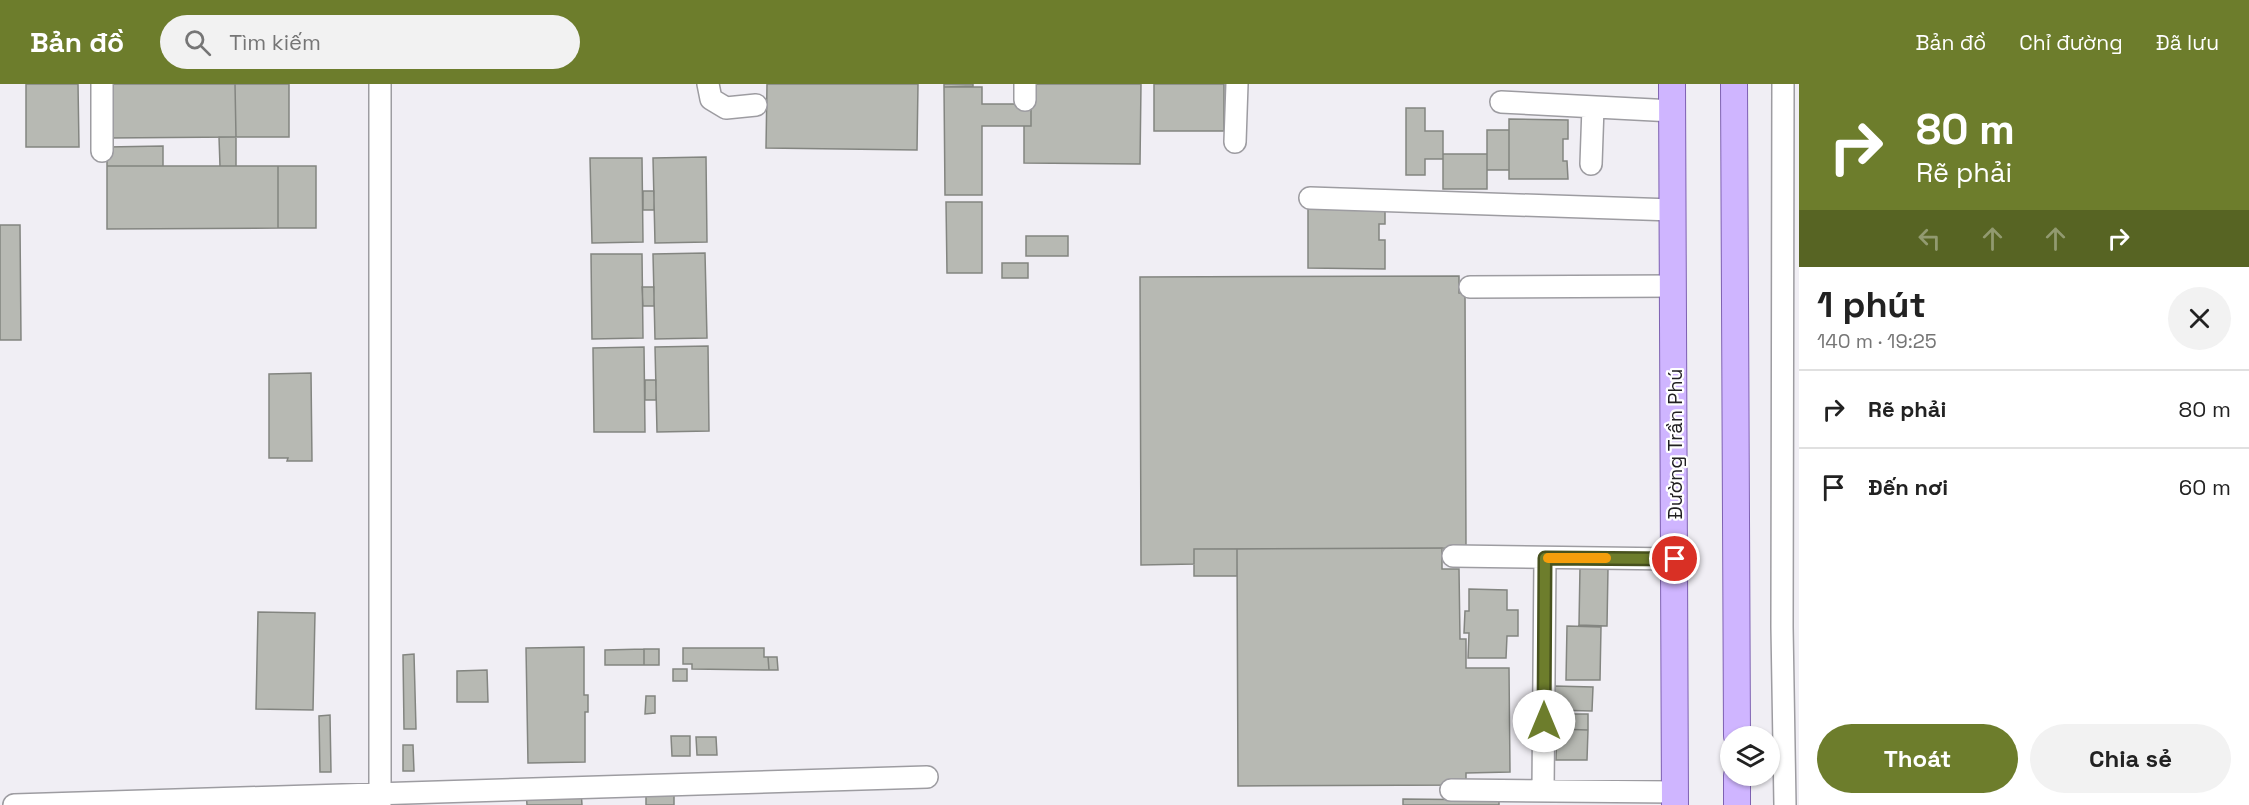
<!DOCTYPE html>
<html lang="vi">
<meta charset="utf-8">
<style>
body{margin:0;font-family:"Space Grotesk",sans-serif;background:#f2f2f2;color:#222;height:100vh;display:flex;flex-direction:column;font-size:22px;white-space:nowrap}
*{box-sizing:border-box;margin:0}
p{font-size:20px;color:#767676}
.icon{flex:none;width:33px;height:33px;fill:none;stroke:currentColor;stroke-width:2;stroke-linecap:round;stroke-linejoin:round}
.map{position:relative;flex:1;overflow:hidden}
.drawer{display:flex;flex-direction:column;background:#fff;width:450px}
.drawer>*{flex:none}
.hud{background:#6d7d2c;color:#fff;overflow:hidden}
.fabs{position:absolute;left:1720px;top:642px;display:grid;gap:12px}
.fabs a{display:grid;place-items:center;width:60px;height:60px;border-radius:50%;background:#fff;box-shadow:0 2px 4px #0004;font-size:30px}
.pin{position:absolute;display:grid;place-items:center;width:51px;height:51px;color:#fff;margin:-26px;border:3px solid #fff;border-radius:50%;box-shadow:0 2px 6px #0007}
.me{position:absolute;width:66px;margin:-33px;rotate:0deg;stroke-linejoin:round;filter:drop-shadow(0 0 4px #0008)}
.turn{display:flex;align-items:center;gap:21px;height:126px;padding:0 18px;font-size:27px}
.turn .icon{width:78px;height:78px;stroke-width:2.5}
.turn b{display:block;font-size:42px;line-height:51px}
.lanes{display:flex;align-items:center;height:57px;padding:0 18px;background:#0003;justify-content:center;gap:30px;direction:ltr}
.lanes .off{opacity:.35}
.round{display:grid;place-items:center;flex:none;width:63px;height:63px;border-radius:32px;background:#f2f2f2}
.summary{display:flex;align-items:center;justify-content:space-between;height:102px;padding:0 18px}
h1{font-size:36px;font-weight:700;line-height:45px}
.cta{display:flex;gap:12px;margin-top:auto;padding:12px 18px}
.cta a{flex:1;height:69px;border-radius:36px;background:#6d7d2c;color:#fff;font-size:24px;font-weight:700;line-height:69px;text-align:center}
.cta a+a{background:#f2f2f2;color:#222}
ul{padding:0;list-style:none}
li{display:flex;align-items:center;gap:18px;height:78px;padding:0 18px;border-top:2px solid #e0e0e0}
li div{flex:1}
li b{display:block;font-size:22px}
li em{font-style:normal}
header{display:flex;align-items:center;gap:36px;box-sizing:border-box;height:84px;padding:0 30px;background:#6d7d2c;color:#fff}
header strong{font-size:28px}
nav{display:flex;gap:33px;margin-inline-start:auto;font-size:21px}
.search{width:420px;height:54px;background:#f2f2f2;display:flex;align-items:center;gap:15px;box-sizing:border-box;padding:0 21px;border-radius:33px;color:#767676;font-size:22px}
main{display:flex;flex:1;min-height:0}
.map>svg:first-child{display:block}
</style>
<header>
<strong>Bản đồ</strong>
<div class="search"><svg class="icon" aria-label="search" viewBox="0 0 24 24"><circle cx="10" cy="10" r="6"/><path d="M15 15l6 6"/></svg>Tìm kiếm</div>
<nav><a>Bản đồ</a><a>Chỉ đường</a><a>Đã lưu</a></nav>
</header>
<main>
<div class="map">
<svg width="1799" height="721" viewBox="0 0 1799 721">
<rect width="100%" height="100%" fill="#f0eef4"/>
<path fill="#b7b9b3" stroke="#838580" stroke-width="1.5" d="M26,0H78L79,63H26Z
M107,0H235L236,53L107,54Z
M235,0H289V53H236Z
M767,0H918L917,66L766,64Z
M944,0H973V2L944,3Z
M1025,0H1141L1140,80L1024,79V42H1031V20Z
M1154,0H1224V47H1154Z
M944,3H982V20H1031V42H982V111H945Z
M1406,24H1425V47H1443V75H1425V91H1406Z
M1509,35L1568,36V55H1563V77H1567L1568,95H1509Z
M1487,46H1509V86H1487Z
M219,53H236V82H220Z
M163,62V82H107V63Z
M1443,70H1487V105H1443Z
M706,73L707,158L655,159L653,74Z
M590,74H642L643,158L592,159Z
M107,82H278V144L107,145Z
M278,82H316V144H278Z
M643,107H654V126H643Z
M946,118H982V189H947Z
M1308,124H1385V140H1379V156H1385V185L1308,184Z
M0,141H20L21,256H0Z
M1026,152H1068V172H1026Z
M705,169L707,254L655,255L653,170Z
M591,170H642L643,254L592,255Z
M1002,179H1028V194H1002Z
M1459,192V209H1465L1466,464L1194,465V480L1141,481L1140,193Z
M642,203H654V222H643Z
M708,262L709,347L657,348L655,263Z
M644,263L645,348H594L593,264Z
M311,289L312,377H287L288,374H269V290Z
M645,296H656V316H645Z
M1442,464V485H1459L1460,555H1466V584H1509L1510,688L1466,689V701L1238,702L1237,465Z
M1194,465H1237V492H1194Z
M1580,483L1608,484L1607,542L1579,541Z
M1469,505L1507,506V526H1518V552H1507L1506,574H1468L1469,549H1464L1465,527H1469Z
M258,528L315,529L313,626L256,625Z
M1567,542L1601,543L1600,596H1566Z
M584,563V611H588V628H585V678L528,679L526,564Z
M683,564H764V573H768L769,586L692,585V580H683Z
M644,565H659V581H644Z
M644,565V581H605V566Z
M414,570L416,645H404L403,571Z
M768,573H777L778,586H769Z
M673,585H687V597H673Z
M487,586L488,618H457V587Z
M1554,602L1593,603L1592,627L1553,626Z
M646,612H655V629L645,630Z
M1557,630H1588V646L1557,645Z
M330,631L331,688H320L319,632Z
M1557,645L1588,646L1587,676H1556Z
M671,652H690V672H672Z
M696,653H716L717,671H697Z
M403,661H413L414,687H403Z
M581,706L582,721H527L526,707Z
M674,711V721H646V712Z
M1403,715L1499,716V721H1403Z"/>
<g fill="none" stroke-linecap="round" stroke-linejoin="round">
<g stroke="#9d9ca1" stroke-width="24">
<path id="minor" d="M380,0V721
M708,0L711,15L726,24L756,21
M1783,0L1782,543L1785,721
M1025,16V0
M1501,18L1673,27
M1235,58L1237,0
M102,67V0
M1591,80L1593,23
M1310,114L1673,126
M1470,203L1674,202
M1453,472L1675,475
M1451,706L1675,708
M1543,707L1545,474
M14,721L927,693"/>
</g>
<g stroke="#7e61b2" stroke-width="28">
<path id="major" d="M1672,0L1675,721
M1734,0L1737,652
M1737,692V721"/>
</g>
<use href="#minor" stroke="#fff" stroke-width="21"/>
<use href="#major" stroke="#cfb5ff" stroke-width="26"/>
</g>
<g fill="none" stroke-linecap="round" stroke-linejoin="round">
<g stroke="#47511d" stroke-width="15">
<path id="route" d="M1544,637L1545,474L1675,475"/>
</g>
<use href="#route" stroke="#6d7d2c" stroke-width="10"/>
<path stroke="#f59e0b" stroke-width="10" d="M1548,474H1606"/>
</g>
<g text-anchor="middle" stroke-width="4.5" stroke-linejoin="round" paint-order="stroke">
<g font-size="20" fill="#222123" stroke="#fff">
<text transform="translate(1675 360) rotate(-90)" y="7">Đường Trần Phú</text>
</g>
</g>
</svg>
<div class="fabs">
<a><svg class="icon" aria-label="layers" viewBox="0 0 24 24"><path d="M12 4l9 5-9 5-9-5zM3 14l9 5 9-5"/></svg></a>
</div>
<div class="pin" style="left:1675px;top:475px;background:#d93025"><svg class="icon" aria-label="arrive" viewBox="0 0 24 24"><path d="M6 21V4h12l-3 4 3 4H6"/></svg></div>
<svg class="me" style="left:1544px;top:637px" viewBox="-20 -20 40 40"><circle r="19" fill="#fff"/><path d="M0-13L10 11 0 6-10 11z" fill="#6d7d2c"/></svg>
</div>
<section class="drawer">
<div class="hud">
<div class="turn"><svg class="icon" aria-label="right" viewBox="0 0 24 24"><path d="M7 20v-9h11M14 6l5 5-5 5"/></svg><div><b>80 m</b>Rẽ phải</div></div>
<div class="lanes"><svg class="icon off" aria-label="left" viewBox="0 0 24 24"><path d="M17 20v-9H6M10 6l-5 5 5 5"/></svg><svg class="icon off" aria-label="ahead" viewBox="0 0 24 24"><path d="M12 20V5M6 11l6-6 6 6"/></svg><svg class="icon off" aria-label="ahead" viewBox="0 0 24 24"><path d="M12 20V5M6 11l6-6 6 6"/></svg><svg class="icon" aria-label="right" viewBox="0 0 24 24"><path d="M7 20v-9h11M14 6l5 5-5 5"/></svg></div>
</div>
<div class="summary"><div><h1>1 phút</h1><p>140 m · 19:25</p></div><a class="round"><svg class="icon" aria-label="close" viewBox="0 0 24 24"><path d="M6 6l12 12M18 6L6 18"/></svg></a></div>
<ul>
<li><svg class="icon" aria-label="right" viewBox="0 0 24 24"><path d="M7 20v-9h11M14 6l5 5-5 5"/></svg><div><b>Rẽ phải</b></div><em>80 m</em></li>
<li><svg class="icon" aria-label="arrive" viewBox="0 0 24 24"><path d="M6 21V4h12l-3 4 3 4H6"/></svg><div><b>Đến nơi</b></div><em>60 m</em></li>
</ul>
<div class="cta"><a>Thoát</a><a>Chia sẻ</a></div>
</section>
</main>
